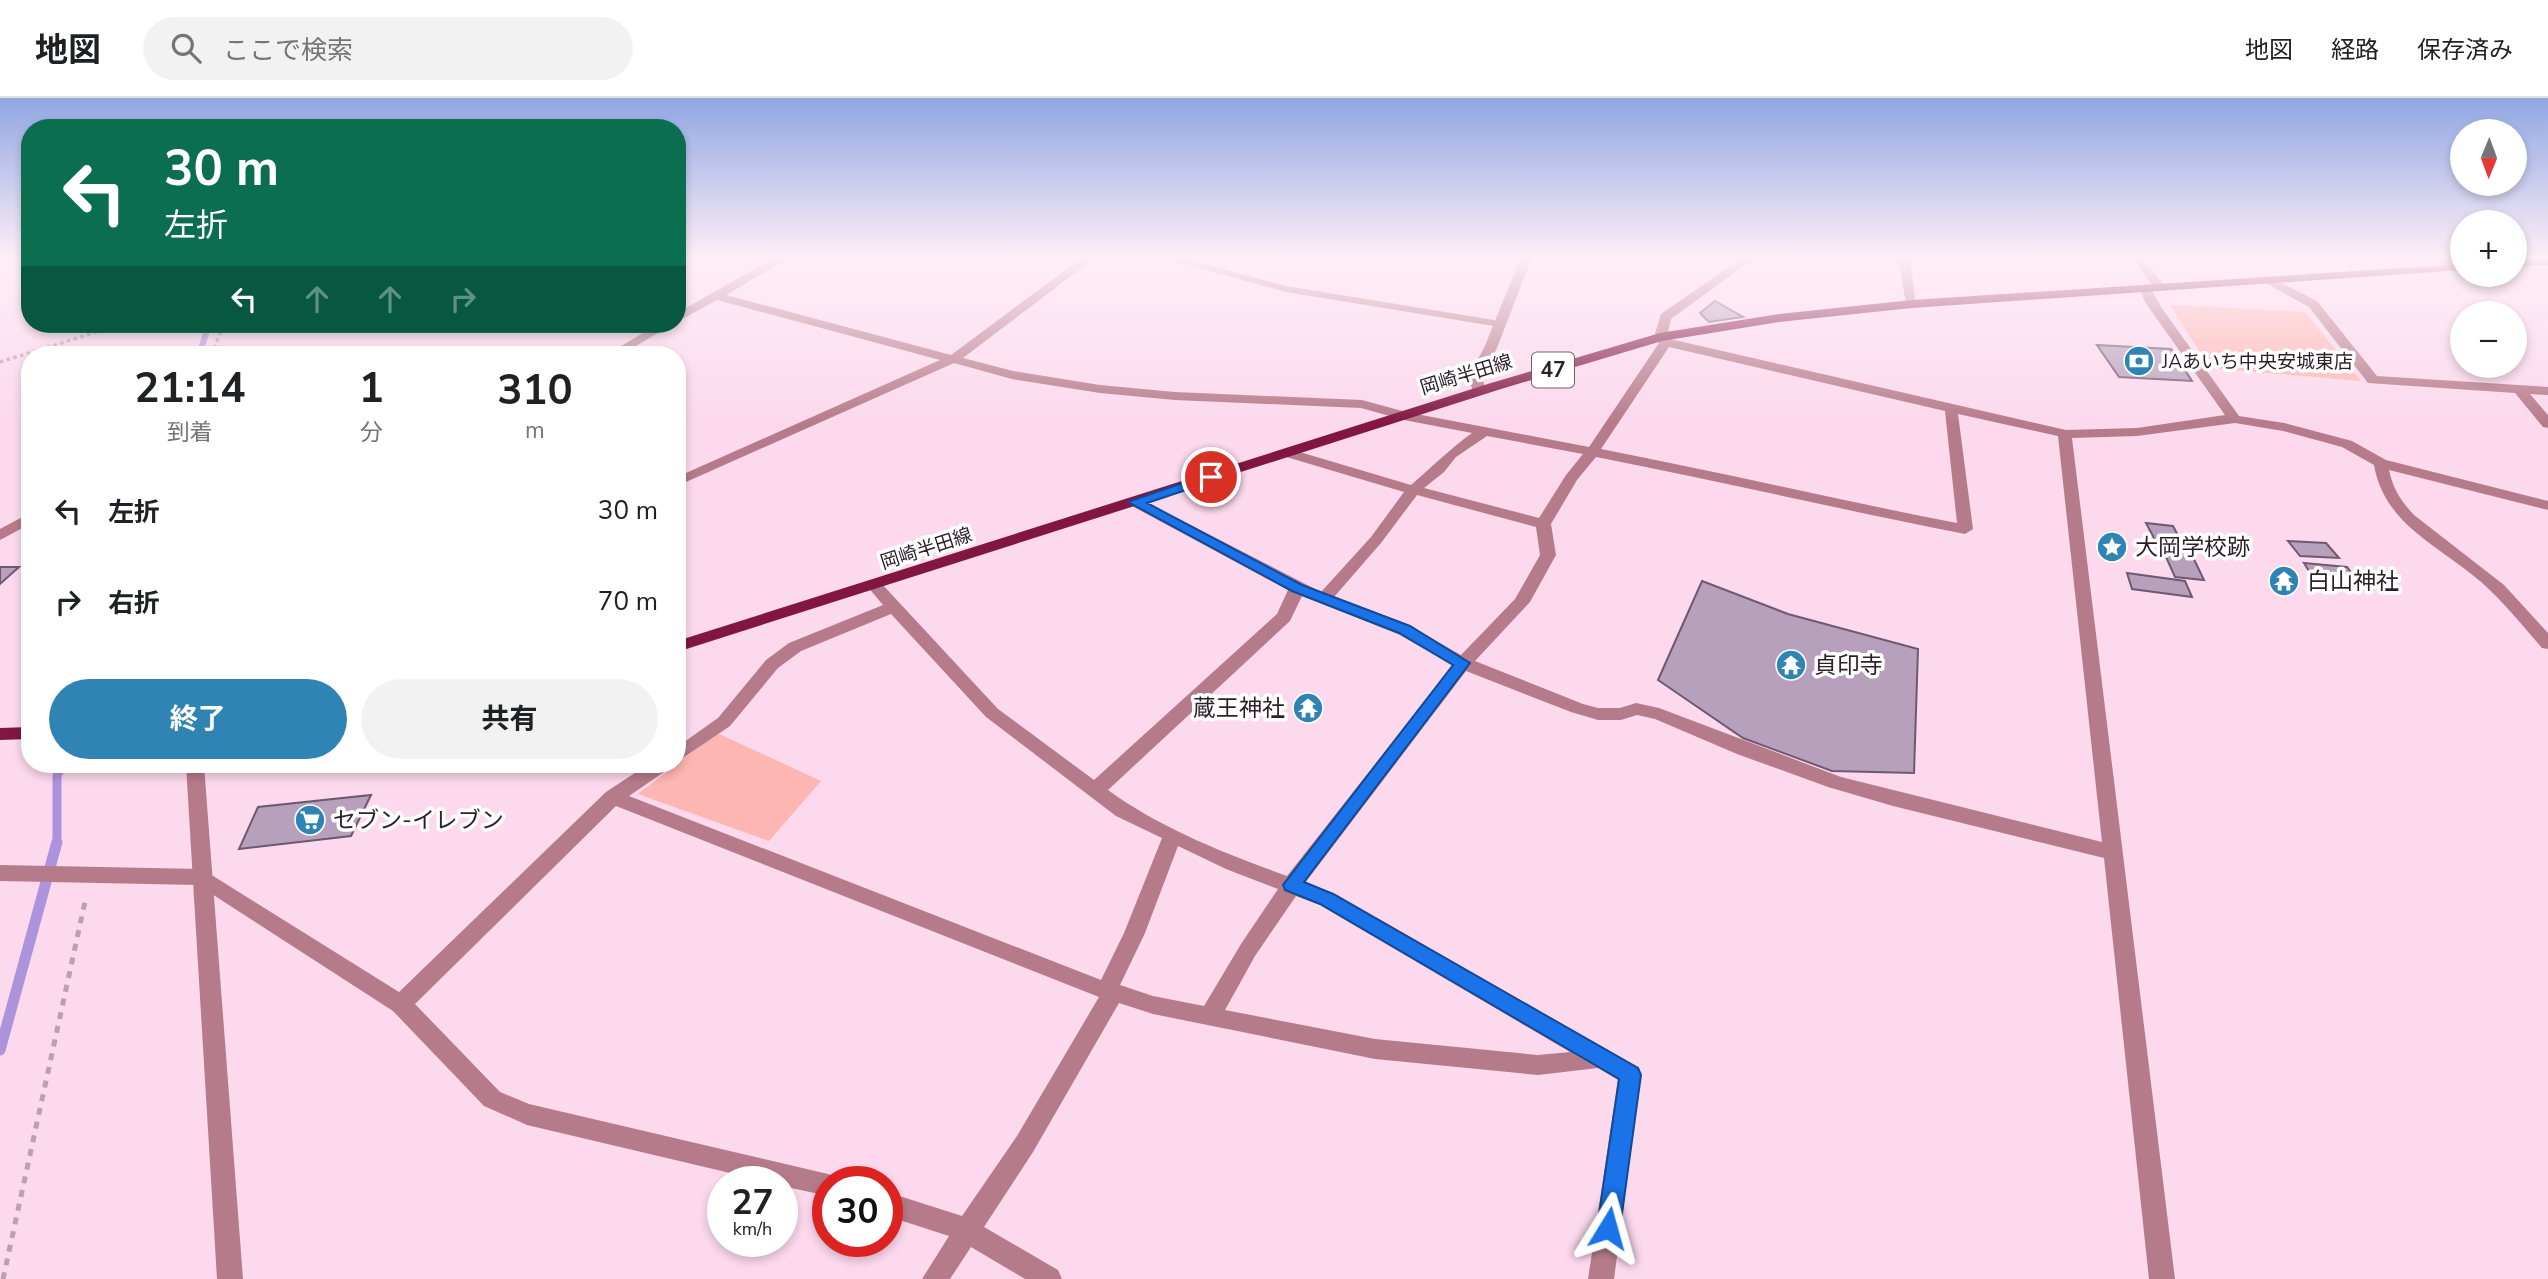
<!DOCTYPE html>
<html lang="ja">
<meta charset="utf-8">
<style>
body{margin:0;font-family:"Nunito Sans","Noto Sans JP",sans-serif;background:#f2f2f2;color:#202124;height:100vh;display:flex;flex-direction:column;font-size:26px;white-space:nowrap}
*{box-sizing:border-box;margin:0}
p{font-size:23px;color:#757577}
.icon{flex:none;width:38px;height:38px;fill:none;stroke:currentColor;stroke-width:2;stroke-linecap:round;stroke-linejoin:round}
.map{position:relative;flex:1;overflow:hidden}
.drawer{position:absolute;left:21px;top:248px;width:665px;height:427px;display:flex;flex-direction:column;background:#fff;border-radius:28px;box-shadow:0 4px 10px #0003}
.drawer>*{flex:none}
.hud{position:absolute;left:21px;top:21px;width:665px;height:214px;border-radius:28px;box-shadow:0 4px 10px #0003;background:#0b6e4f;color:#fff;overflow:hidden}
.needle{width:46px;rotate:181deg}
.controls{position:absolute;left:2450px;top:21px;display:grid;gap:14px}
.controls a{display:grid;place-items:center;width:77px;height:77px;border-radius:50%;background:#fff;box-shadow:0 4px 10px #0003;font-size:35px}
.speed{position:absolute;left:707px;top:1068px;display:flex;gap:14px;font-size:35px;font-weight:700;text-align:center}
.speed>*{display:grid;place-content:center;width:91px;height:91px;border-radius:50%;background:#fff;box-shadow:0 4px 10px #0003;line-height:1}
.speed small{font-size:18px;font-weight:400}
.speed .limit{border:10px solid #d22;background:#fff;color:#111}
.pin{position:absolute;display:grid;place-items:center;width:60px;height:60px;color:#fff;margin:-30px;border:4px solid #fff;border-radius:50%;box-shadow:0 2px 7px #0007}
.me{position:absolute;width:77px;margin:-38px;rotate:8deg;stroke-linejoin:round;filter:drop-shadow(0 0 5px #0008)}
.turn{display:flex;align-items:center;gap:24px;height:147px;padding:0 28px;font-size:32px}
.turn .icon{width:91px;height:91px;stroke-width:2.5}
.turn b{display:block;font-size:49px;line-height:60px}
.lanes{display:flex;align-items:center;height:66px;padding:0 28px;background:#0003;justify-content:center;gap:35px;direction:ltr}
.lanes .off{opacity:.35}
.eta{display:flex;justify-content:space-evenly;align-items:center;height:119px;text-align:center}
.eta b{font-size:42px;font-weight:700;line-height:49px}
.primary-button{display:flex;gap:14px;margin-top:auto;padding:14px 28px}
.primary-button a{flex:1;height:80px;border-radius:42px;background:#3084b4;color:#fff;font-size:28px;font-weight:700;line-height:80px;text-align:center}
.primary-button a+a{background:#f2f2f2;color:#202124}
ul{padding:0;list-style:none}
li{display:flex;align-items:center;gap:21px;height:91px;padding:0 28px}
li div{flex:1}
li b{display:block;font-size:26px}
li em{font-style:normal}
header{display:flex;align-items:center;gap:42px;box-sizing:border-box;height:98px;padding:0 35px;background:#fff;border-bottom:2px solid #e0e0e0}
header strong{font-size:33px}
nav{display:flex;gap:38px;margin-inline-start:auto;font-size:24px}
.search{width:490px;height:63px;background:#f2f2f2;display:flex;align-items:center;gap:18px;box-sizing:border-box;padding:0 24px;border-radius:38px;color:#757577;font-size:26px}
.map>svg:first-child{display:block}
</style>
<header>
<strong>地図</strong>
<div class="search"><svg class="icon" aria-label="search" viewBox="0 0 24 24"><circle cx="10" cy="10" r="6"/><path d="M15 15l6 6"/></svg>ここで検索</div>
<nav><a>地図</a><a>経路</a><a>保存済み</a></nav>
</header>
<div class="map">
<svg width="2548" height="1181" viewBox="0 0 2548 1181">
<rect width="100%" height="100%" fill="#fcd9ed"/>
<path fill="#fdb6b1" d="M2170,207L2305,214L2361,283L2210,270Z
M717,635L821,683L769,743L638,696Z"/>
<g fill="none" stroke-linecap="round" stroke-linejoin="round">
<path stroke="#ad93dc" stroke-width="6" d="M199,257L209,226"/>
<path stroke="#ad93dc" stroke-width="9" d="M57,746V678L62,667"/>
<path stroke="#ad93dc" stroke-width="11" d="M0,952L57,744"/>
</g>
<path fill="#b7a0bb" stroke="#6e5971" stroke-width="2" d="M1715,203L1743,219L1709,224L1700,215Z
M2097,247L2171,251L2192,283L2119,279Z
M2146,425L2173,428L2183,447L2156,444Z
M2288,443L2326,445L2339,460L2300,458Z
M2162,450L2190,453L2204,482L2175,479Z
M2304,465L2347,469L2360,487L2315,483Z
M0,469H19L0,486Z
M2127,475L2185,483L2192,499L2132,491Z
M1702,483L1788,516L1918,551L1914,675L1832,673L1743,640L1658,582Z
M371,697L351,738L239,751L258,709Z"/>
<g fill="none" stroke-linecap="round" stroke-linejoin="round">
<path stroke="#bca0b1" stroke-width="3.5" stroke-dasharray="3.5 3.5" stroke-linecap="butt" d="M677,188L688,191
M212,257L223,226
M0,264L122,226"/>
<path stroke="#bca0b1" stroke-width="5" stroke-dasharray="7 7" stroke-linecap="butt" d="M3,1181L86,799"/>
<path fill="#b67b8a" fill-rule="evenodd" d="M1159,159H1178L1286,188L1500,223L1506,226L1500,229L1286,194Z"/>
<path fill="#b67b8a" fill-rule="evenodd" d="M776,159H790L726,197L951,257L1083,159H1096L963,260L1013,273L1100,287L1175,294L1362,302L1406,314L1589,349L1659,245L1654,239L1661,216L1743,159H1756L1671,221L1667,238L1670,241L2066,332L2137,330L2225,317L2145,204L2139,190L2145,186L2149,187L2161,209L2239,318L2284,325L2352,343L2386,362L2548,403V412L2389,372C2393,391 2401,403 2414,417L2504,487L2548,535V551L2542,550C2522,527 2503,503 2480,483C2439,448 2384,426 2374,367L2342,349L2283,333L2235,325L2137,338L2072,340L2175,1181H2149L2104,760L1893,708L1828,689L1737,656L1655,621L1637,617L1621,622H1598L1571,614L1466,573L1305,785L1334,795L1638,970L1641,977L1614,1181H1588L1618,982L1598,970L1538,977L1375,961L1153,916L1119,905L1033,1054L984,1129L1058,1172L1062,1181H1025L971,1149L950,1181H922L949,1138L887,1118V1094L962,1118L1017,1038L1099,899L616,708L415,906L500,994L529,1006L828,1076L837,1079L839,1083H828V1098L782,1088V1083H764L527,1027L484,1008L393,913L198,787L0,783V767L202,771L399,894L606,694L647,667H669L667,672L629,698L1101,882L1124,835L1162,740L1116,718L986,619L891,516L801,553L778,570L730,628L677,664V649L718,620L766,562L789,545L883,507L867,488L875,483L881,485L998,611L1094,682L1277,516L1288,492L1130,407L1128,404L1130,401H1140L1321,494L1371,439L1404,394L1283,358V352H1293L1411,387C1432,369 1450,351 1472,335L1404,322L1361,310L1175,302L1100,295L1012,281L954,265L677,388V379L940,262L717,202L677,224V215ZM1669,249L1945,313L1957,425C1838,402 1720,374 1601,351ZM1958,316L2058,338L2102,744L1841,679L1659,610L1636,605L1620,610H1598L1583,606L1475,563L1530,504L1556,457L1551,426L1577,382L1596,359C1720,383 1842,412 1965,436L1973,431ZM1487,338L1583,356L1566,377L1539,420L1424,390L1444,374L1456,359ZM1417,397L1536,429L1540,457L1515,501L1461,557L1410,528L1334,499L1381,445ZM1302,498L1398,536L1453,567L1287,778C1226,756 1160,730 1108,692L1290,523ZM1178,748L1226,771L1278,791L1241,846L1204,908L1153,898L1120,887L1145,835ZM1296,798L1320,807L1570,954L1538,957L1375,941L1225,912L1255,858Z
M1521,159H1532L1497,250L1482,279L1486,293L1484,296H1474L1468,279L1484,250Z
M1898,159H1910L1916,209L1906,206Z
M2132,159H2143L2165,189L2163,192H2155Z
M2430,159H2444L2460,170L2450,172Z
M2268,178L2317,203L2377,278L2548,289V297L2530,296L2548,317V330L2543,329L2515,295L2368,285L2309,209L2264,184L2262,182Z
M658,226H673L621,257H606Z
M30,415V426L0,442V431Z"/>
<path fill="#b67b8a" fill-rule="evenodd" d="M186,667H204L243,1181H217Z"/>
<path fill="#811741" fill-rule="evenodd" d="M2548,161V167L2515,169V163Z
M2462,166V172L1912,210L1779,224L1662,243L1501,291L677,554V543L1491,285L1660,235L1779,216L1912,202Z
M30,629V641L0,642V630Z"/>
</g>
<linearGradient id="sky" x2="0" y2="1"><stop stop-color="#90a7e3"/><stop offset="0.49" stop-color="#feeef7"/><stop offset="1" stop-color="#feeef7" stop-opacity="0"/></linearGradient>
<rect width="2548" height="325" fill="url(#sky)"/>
<path fill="#1a73e8" stroke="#114b97" stroke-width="2" d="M1211,375L1216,376V382L1147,405L1302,487L1410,528L1470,565L1304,784L1333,796L1638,970L1641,977L1620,1130L1617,1138L1608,1141L1600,1138L1597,1130L1619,981L1320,806L1285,792L1283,787L1453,567L1399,535L1292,493L1128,404Z"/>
<defs>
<g id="bank-disc" transform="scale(1.575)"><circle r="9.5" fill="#3084b4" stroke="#fff"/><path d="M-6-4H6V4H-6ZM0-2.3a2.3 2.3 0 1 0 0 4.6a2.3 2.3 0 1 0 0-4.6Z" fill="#fff"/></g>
<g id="sight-disc" transform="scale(1.575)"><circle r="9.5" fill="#3084b4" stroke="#fff"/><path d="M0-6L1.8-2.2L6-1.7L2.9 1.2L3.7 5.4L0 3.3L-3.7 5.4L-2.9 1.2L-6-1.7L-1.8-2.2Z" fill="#fff"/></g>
<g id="temple-disc" transform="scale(1.575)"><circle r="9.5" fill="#3084b4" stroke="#fff"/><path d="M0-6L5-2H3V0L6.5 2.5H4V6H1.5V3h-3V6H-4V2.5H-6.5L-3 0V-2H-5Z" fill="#fff"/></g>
<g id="supermarket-disc" transform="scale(1.575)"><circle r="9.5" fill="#3084b4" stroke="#fff"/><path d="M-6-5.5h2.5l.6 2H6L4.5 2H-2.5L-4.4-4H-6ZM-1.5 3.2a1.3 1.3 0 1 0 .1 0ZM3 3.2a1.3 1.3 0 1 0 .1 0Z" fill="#fff"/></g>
</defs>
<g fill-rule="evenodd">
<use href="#bank-disc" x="2139" y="263"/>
<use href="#sight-disc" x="2112" y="449"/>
<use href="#temple-disc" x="2284" y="483"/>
<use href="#temple-disc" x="1791" y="567"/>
<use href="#temple-disc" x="1308" y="610"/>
<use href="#supermarket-disc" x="310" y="722"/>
</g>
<g text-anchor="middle" stroke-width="7" stroke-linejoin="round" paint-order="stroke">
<g font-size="19" fill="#2c1f27" stroke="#fff" text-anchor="start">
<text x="2162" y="270">JAあいち中央安城東店</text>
</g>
<g font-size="19" fill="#2c1f27" stroke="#fff">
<text transform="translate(1466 276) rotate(-17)" y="7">岡崎半田線</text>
<text transform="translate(926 450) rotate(-18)" y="7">岡崎半田線</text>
</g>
<rect fill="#fff" stroke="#6b6268" stroke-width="2" x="1532" y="254.5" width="42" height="35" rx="5"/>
<g font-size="21" font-weight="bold" fill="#2c1f27">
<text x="1553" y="279">47</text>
</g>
<g font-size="23" fill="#2c1f27" stroke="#fff" text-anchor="start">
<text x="2135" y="457">大岡学校跡</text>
<text x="2307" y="491">白山神社</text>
<text x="1814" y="575">貞印寺</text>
<text x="1285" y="618" text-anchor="end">蔵王神社</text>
<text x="333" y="730">セブン-イレブン</text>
</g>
</g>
</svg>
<div class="controls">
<a><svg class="needle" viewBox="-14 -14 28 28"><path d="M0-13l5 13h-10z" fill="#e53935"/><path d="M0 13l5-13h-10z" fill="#757577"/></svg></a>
<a>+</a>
<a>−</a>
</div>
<div class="speed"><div>27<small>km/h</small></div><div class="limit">30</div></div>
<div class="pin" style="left:1211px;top:379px;background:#d93025"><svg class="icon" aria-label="arrive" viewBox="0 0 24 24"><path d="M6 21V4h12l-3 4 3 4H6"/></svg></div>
<svg class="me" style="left:1608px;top:1130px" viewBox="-20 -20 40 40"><path d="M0-17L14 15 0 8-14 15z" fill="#1a73e8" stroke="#fff" stroke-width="4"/></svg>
<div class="hud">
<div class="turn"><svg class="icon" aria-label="left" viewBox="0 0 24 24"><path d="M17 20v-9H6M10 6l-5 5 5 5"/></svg><div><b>30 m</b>左折</div></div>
<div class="lanes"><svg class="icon" aria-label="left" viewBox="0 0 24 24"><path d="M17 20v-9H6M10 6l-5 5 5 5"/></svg><svg class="icon off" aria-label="ahead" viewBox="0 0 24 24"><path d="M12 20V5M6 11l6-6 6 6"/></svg><svg class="icon off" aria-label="ahead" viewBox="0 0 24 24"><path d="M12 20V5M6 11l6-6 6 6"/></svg><svg class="icon off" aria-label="right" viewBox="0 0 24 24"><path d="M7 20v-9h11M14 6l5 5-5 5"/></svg></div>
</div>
<section class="drawer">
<div class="eta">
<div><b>21:14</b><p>到着</p></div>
<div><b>1</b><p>分</p></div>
<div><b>310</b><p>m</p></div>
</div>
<ul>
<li><svg class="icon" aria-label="left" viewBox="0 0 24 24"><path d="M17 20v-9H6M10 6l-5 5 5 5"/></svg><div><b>左折</b></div><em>30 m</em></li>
<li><svg class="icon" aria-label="right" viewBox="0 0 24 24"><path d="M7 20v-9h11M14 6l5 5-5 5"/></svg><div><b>右折</b></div><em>70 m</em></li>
</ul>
<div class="primary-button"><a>終了</a><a>共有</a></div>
</section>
</div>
